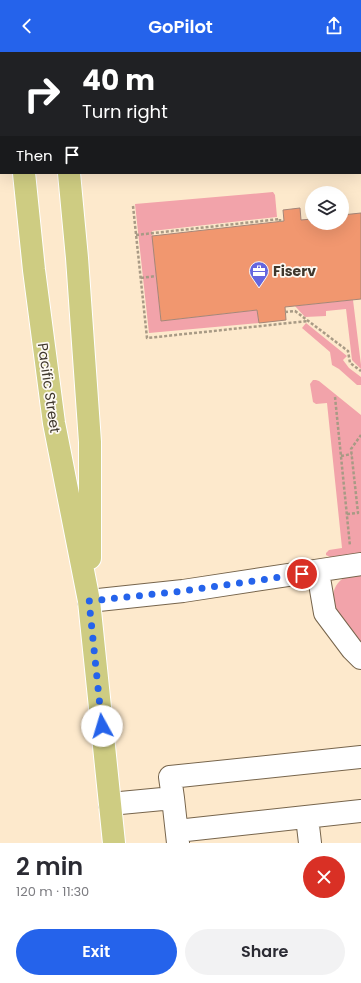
<!DOCTYPE html>
<meta charset="utf-8">
<style>
body{margin:0;font-family:Poppins,sans-serif;background:#f2f2f3;color:#2b2b33;height:100vh;display:flex;flex-direction:column;font-size:15px;white-space:nowrap}
*{box-sizing:border-box;margin:0}
p{font-size:13px;color:#7c7c81}
.icon{flex:none;width:22px;height:22px;fill:none;stroke:currentColor;stroke-width:2;stroke-linecap:round;stroke-linejoin:round}
.map{position:relative;height:791px;overflow:hidden}
.sheet{display:flex;flex-direction:column;background:#fff;flex:1}
.sheet>*{flex:none}
.guide{position:absolute;left:0px;top:0px;width:361px;height:122px;box-shadow:0 4px 16px #0002;background:#202124;color:#fff;overflow:hidden}
.fabs{position:absolute;left:305px;top:134px;display:grid;gap:8px}
.fabs a{display:grid;place-items:center;width:44px;height:44px;border-radius:50%;background:#fff;box-shadow:0 4px 16px #0002;font-size:20px}
.pin{position:absolute;display:grid;place-items:center;width:34px;height:34px;color:#fff;margin:-17px;border:2px solid #fff;border-radius:50%;box-shadow:0 1px 4px #0007}
.me{position:absolute;width:44px;margin:-22px;rotate:354deg;stroke-linejoin:round;filter:drop-shadow(0 0 3px #0008)}
.turn{display:flex;align-items:center;gap:14px;height:84px;padding:0 16px;font-size:18px}
.turn .icon{width:52px;height:52px;stroke-width:2.5}
.turn b{display:block;font-size:28px;line-height:34px}
.then{display:flex;align-items:center;height:38px;padding:0 16px;background:#0003;gap:8px;font-size:15px}
.round{display:grid;place-items:center;flex:none;width:42px;height:42px;border-radius:21px;background:#f2f2f3}
.overview{display:flex;align-items:center;justify-content:space-between;height:68px;padding:0 16px}
h1{font-size:24px;font-weight:600;line-height:30px}
.button{display:flex;gap:8px;margin-top:auto;padding:8px 16px}
.button a{flex:1;height:46px;border-radius:24px;background:#2563eb;color:#fff;font-size:16px;font-weight:600;line-height:46px;text-align:center}
.button a+a{background:#f2f2f3;color:#2b2b33}
header{display:flex;justify-content:space-between;align-items:center;height:52px;padding:0 16px;background:#2563eb;color:#fff;font-size:18px;font-weight:600}
.map>svg:first-child{display:block}
</style>
<header><svg class="icon" aria-label="back" viewBox="0 0 24 24"><path d="M15 5l-7 7 7 7"/></svg>GoPilot<svg class="icon" aria-label="share" viewBox="0 0 24 24"><path d="M12 15V3M7 8l5-5 5 5M5 13v7h14v-7"/></svg></header>
<div class="map">
<svg width="361" height="791" viewBox="0 0 361 791">
<rect width="100%" height="100%" fill="#fde9cc"/>
<path fill="#f2a3aa" d="M273,140L275,143L277,165L152,179L161,269L257,258L259,271L149,281L135,152Z
M353,248L361,313V317L352,308L346,257L326,259V264L305,265L295,254Z
M306,271L347,304L343,308L349,316L361,325V333H357L339,317L332,313L330,300L302,276Z
M313,328H316L319,329L361,363V502L330,505L326,503V501L329,498L342,496L327,351L316,352L313,350L310,332Z
M361,523V591C350,577 325,552 336,534C338,530 342,527 345,525C350,524 356,523 361,523Z"/>
<path fill="#f1976f" stroke="#a58678" d="M300,156L301,168L312,167V171H342V163L361,161V247L285,255L286,268L259,271L257,258L161,269L152,184L284,169L283,158Z"/>
<g fill="none" stroke-linecap="round" stroke-linejoin="round">
<g stroke="#77654c" stroke-width="24">
<path id="minor" d="M318,520L325,561L352,597L361,606
M89,549L183,539L361,512
M173,746L170,725L361,705
M110,752L173,746L178,791
M307,765L310,791
M177,779L361,759"/>
</g>
<g stroke="#fff" stroke-width="24">
<path id="major" d="M34,1L42,0
M0,5H1
M24,121L34,218L54,371L89,549L114,791
M69,121L77,206L90,390V506"/>
</g>
<path stroke="#a89a85" stroke-width="2.5" stroke-dasharray="3 2" stroke-linecap="butt" d="M96,0V1
M270,1L279,0
M0,45L1,44
M133,154L147,286L308,269
M136,183L280,167V170
M141,226L156,224
M285,260L295,259L348,299L350,311L361,319
M335,345L350,494
M341,404L352,402
M347,462L358,461L351,397L361,383"/>
<use href="#minor" stroke="#fff" stroke-width="22"/>
<use href="#major" stroke="#cecc82" stroke-width="22"/>
</g>
<g fill="none" stroke-linecap="round" stroke-linejoin="round">
<path stroke="#2563eb" stroke-width="7" stroke-dasharray="0 12.6" d="M102,674L89,549L183,539L302,522"/>
</g>
<defs>
<g id="office-pin" transform="scale(1)"><path d="M0 17L-7.5 6A9.5 9.5 0 1 1 7.5 6Z" fill="#6566df" stroke="#fdf9f3"/><path d="M-6-3h4V-5.5h4V-3h4V5H-6ZM-1-4.5V-3h2v-1.5ZM-6 0V1H6V0Z" fill="#fff"/></g>
</defs>
<g fill-rule="evenodd">
<use href="#office-pin" x="259" y="219"/>
</g>
<g text-anchor="middle" stroke-width="3.5" stroke-linejoin="round" paint-order="stroke">
<g font-size="14" font-weight="bold" fill="#3f372c" stroke="#fdf9f3" text-anchor="start">
<text x="273" y="224">Fiserv</text>
</g>
<g font-size="14" fill="#3f372c" stroke="#fdf9f3">
<text transform="translate(49 336) rotate(82)" y="5">Pacific Street</text>
</g>
</g>
</svg>
<div class="fabs">
<a><svg class="icon" aria-label="layers" viewBox="0 0 24 24"><path d="M12 4l9 5-9 5-9-5zM3 14l9 5 9-5"/></svg></a>
</div>
<div class="pin" style="left:302px;top:522px;background:#d93025"><svg class="icon" aria-label="arrive" viewBox="0 0 24 24"><path d="M6 21V4h12l-3 4 3 4H6"/></svg></div>
<svg class="me" style="left:102px;top:674px" viewBox="-20 -20 40 40"><circle r="19" fill="#fff"/><path d="M0-13L10 11 0 6-10 11z" fill="#2563eb"/></svg>
<div class="guide">
<div class="turn"><svg class="icon" aria-label="right" viewBox="0 0 24 24"><path d="M7 20v-9h11M14 6l5 5-5 5"/></svg><div><b>40 m</b>Turn right</div></div>
<div class="then">Then<svg class="icon" aria-label="arrive" viewBox="0 0 24 24"><path d="M6 21V4h12l-3 4 3 4H6"/></svg></div>
</div>
</div>
<section class="sheet">
<div class="overview"><div><h1>2 min</h1><p>120 m · 11:30</p></div><a class="round" style="background:#d93025;color:#fff"><svg class="icon" aria-label="close" viewBox="0 0 24 24"><path d="M6 6l12 12M18 6L6 18"/></svg></a></div>
<div class="button"><a>Exit</a><a>Share</a></div>
</section>
